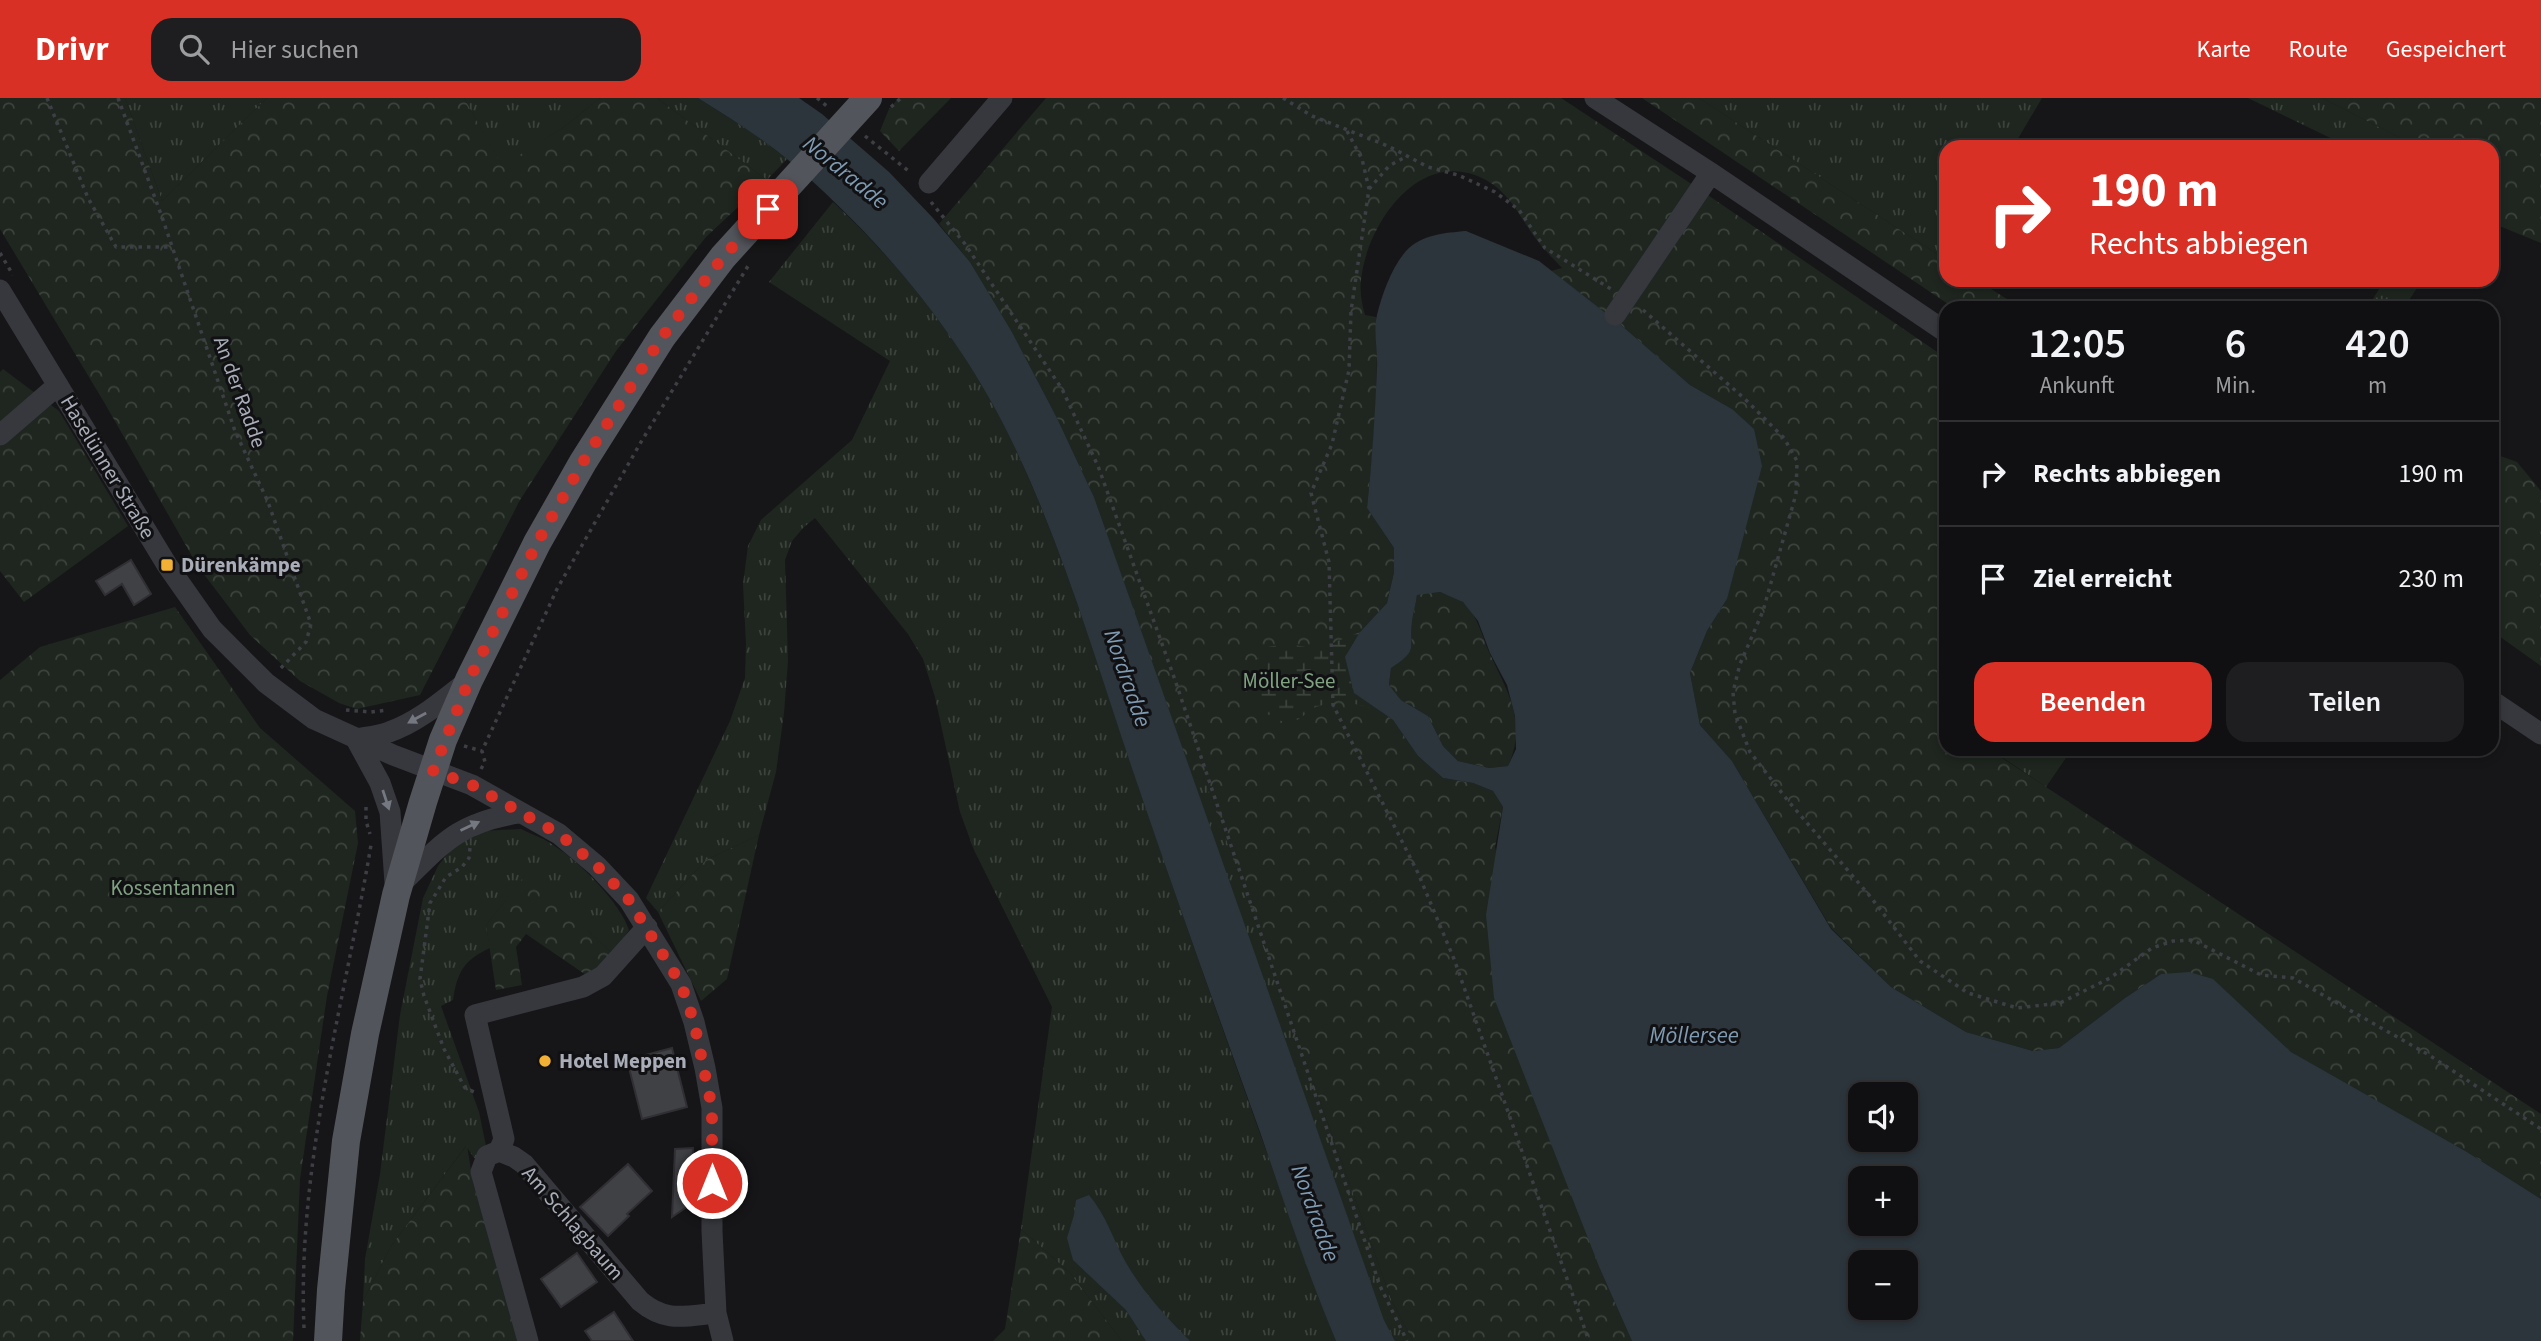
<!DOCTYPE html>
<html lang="de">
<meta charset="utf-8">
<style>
body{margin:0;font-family:"Source Sans 3",sans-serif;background:#1e1e20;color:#f1f3f6;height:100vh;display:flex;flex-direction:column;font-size:26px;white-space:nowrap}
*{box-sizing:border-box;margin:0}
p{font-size:23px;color:#9c9d9f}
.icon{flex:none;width:38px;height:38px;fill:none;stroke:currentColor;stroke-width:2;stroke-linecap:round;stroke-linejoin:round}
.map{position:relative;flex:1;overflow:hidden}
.panel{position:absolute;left:1939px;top:203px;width:560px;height:455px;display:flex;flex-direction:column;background:#101012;border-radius:21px;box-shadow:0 4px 10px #0003,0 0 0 2px #303032}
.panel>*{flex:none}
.hud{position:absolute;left:1939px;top:42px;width:560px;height:147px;border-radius:21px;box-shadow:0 4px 10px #0003,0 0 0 2px #303032;background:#d93025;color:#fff;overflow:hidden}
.controls{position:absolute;left:1848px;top:984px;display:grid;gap:14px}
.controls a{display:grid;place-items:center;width:70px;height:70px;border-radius:14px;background:#101012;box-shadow:0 4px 10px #0003,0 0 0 2px #303032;font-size:35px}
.pin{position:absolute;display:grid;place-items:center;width:60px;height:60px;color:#fff;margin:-30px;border-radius:14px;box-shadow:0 4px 10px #0006}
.me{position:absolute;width:77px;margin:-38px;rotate:0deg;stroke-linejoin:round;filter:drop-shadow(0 0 5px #0008)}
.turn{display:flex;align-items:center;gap:24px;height:147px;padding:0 35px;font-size:32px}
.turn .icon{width:91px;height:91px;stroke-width:2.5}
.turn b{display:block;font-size:49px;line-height:60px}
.eta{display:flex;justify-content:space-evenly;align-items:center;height:119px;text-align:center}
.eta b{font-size:42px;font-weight:600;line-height:49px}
.cta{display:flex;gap:14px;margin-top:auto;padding:14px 35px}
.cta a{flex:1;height:80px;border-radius:21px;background:#d93025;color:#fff;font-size:28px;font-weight:600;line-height:80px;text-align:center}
.cta a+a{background:#1e1e20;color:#f1f3f6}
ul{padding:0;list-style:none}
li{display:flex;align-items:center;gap:21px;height:105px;padding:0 35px;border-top:2px solid #303032}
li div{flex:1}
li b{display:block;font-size:26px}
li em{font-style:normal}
header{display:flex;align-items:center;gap:42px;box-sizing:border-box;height:98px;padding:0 35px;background:#d93025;color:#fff}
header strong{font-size:33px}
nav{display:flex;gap:38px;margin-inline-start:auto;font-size:24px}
.search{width:490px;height:63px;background:#1e1e20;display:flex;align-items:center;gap:18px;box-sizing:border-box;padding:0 24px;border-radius:21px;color:#9c9d9f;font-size:26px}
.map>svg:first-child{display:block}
</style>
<header>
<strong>Drivr</strong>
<div class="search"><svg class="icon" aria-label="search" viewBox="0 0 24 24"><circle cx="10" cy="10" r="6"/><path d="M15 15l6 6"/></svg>Hier suchen</div>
<nav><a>Karte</a><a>Route</a><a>Gespeichert</a></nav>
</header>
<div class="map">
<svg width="2541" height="1243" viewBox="0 0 2541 1243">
<defs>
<pattern id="grass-tufts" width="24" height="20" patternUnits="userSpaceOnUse" patternTransform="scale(1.75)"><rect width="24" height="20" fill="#1e261f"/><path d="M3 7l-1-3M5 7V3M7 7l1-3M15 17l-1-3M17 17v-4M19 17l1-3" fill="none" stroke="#3c433d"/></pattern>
<pattern id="forest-crowns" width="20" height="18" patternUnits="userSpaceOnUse" patternTransform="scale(1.75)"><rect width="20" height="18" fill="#1e261f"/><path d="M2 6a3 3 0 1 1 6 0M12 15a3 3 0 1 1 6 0" fill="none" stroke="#3c433d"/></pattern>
<pattern id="wetland-marsh" width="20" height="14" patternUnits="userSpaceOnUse" patternTransform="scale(1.75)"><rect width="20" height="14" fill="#1e261f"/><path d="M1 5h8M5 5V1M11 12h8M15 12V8" fill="none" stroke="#3c433d"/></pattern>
</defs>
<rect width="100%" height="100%" fill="#161618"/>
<path fill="url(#grass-tufts)" d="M125,0H267L162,103Z
M464,0H600L564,29L502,69Z
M657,0H698L756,37L787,61L767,82Z
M1699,0H2042L2013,49H1946V162Z
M2248,0H2322L2418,49H2349Z
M833,104C908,174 973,259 1016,352C1065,457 1098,569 1135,678C1175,796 1216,913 1258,1030C1284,1101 1307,1173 1336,1243H1122L1070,1175L1021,1131L1052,909L974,752L960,714L935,599L923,561L908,536L815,420L803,430L792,443L785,462L788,563L784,615L776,674L759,737L706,762L658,814L646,800L730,623L745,580L746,546L743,486L748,448L761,422L852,342L890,263L769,184Z
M2385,182H2422L2404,210H2367Z
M1994,651H2072L2046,689L1993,653Z
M1203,676L1391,1201L1413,1243H1395L1384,1222L1192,681Z
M521,731C533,737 546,741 556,749C579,763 621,806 629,832L613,856L526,777L486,827L490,850C464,862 457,874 453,902L441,908L479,1014L486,1048L479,1061L474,1060L466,1048L391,1148L363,1203L365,1161L380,1076L400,917L423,800L438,768L451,751L481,733Z"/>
<path fill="url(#forest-crowns)" d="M0,0H125L162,103L267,0H464L502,68L564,29L600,0H657L767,82L706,139L616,253L520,402L420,597L357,611L339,605L300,583L250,537L197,467L104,304L0,131Z
M899,0H951L899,53L880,33L889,11Z
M1046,0H1561L1699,91L1946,260V651H1994L1993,654L2541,1016V1101L2467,1054L2325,975L2291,954L2265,932L2161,876L2125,900L2059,950L2033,953L1966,934L1891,889L1831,830L1732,663L1700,627L1690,575L1707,533L1727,501L1732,311L1690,287L1621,227L1551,173L1562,170C1554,161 1544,152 1537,142C1520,120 1511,96 1486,82C1423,48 1371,120 1362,175C1359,190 1361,203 1365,217L1376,219C1379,283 1374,347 1367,410L1394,450V474L1387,505L1360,534L1354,595L1393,622L1418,658L1443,680L1473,685L1493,693L1503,709L1495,749L1600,1171L1632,1243H1413L1391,1201L1203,677L1192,681L1094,399L1057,320L1012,234L970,164L939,126Z
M1642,0H1699L1946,162V182H1977L2021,210H1954Z
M2322,0H2541V145L2492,125V49H2418Z
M3,271L59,313L128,428L24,504L0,473V274Z
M2492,355L2517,364L2541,393V568L2492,533Z
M1440,494C1448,497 1459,500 1465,506C1478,519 1482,538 1489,554C1507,593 1528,624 1508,668L1489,670L1458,663L1443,648L1428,618L1401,602L1389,587L1391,569C1419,552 1409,552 1412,524C1413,515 1416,506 1417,496Z
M175,509L260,630L355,713L358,745L327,898L300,1081L293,1243H0V582L40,549Z
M759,737L727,881L701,903L658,814L706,762Z
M526,776L613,856L589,879L526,836L516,849L522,887L496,892L486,827Z
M467,1047L473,1085L523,1243H360L363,1203L391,1148Z
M1021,1131L1070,1175L1122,1243H993L1005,1231Z"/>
<path fill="url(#wetland-marsh)" d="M1360,534L1345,560L1354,595L1379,612L1339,602L1316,609L1290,627L1265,615L1250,591L1253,566L1267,549L1288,546L1318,551Z"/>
<path fill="#2c353c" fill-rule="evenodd" d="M698,0H799L822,16L889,74L933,120L970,164L1012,234L1057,320L1094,399L1384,1222L1395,1243H1336C1307,1174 1284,1104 1260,1034C1218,917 1176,800 1136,682C1098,571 1066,458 1016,352C964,240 881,141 787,61C759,38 728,19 698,0Z
M1466,133L1539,163L1621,227L1690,287L1732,311L1754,331L1762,368L1727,501L1707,533L1690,575L1700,627L1732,663L1831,831L1891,889L1966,934L2033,953L2059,950L2125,900L2161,876L2189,874L2213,881L2291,954L2467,1054L2541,1101V1243H1632L1600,1171L1494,900L1486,817L1503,709L1493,693L1473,685L1443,680L1418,658L1393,622L1354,595L1345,559L1360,534L1387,505L1394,474V450L1367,410C1372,364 1375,317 1377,270C1378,254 1373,232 1377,217C1382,196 1392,169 1406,153C1422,136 1445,135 1466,133ZM1440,494L1463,504L1478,523L1490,555L1507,587L1515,618L1516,651L1508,668L1489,670L1458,663L1443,648L1428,618L1401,602L1389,587L1391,570C1419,552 1409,552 1412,524C1413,515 1416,506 1417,497ZM1860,996H1906V1041H1860ZM1860,1080H1906V1125H1860ZM1860,1164H1906V1209H1860Z
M1089,1097C1106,1117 1113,1141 1125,1163C1142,1193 1166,1219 1190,1243H1146L1126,1212L1073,1162L1067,1140L1074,1117L1076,1102Z"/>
<path fill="#404145" stroke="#303034" stroke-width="2" d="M131,462L151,496L134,507L122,486L105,497L96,483Z
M672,950L687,1009L642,1021L627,962Z
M693,1050L691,1106L672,1119L675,1051Z
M628,1066L652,1093L627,1116L629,1118L608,1138L580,1109Z
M577,1155L597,1184L561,1209L541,1181Z
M614,1214L633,1243H592L585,1233Z"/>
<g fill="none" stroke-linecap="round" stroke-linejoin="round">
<path stroke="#3d3f44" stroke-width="3.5" stroke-dasharray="3.5 5" stroke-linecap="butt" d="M47,0L88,100L116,149H172
M118,0L162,119L235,333L268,404L311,526L306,544L279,572
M817,0L829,10
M1283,0L1312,18L1388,48L1428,69L1458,77L1495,94L1519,112L1545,150L1611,191
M891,9L901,0
M1347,33L1362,61L1369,91L1351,213L1349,272L1332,346L1311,395L1329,464L1333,607L1418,775L1454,861L1589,1243
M865,38L911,75
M1369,91L1389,68L1407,58
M931,104L965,146L1062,291L1098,368L1175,582L1380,1188L1407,1243
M0,155L13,177
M1643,212L1745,301L1784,340L1797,363L1796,396L1763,513L1740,566L1733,594L1735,616L1750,654L1789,704L1869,797L1920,863L1968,895L2017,910L2060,905L2110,880L2152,850L2173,843L2193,842L2261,877L2293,880L2429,957L2541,1031
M346,612L371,614L387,612
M464,648L482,653
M481,671L485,664L482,653L557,491L641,344L748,168
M366,709V723L370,736
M470,750L469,760L462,769L446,779L430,805L420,881L424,898L444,951L465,990L474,994
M304,1230C297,1067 344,907 371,747"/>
<path stroke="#37383d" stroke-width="21" d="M1595,0L1711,75L1946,234
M929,85L1002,0
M0,192L167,467L212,531L266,585L314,621L393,657L472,687L559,736L597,768L629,802L681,886L694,924L705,970L712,1010V1133L716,1215L723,1243
M1615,217L1711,75
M0,337L58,287
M2492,603L2541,636
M356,641L380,685L390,714L395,785
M356,641C366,639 378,638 389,634C419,624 444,601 469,582
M400,787C443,745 457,725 519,715
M499,1053L504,1041L475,917L583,889L603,878L647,829
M528,1243L481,1074L487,1058L499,1053L514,1059L524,1066L640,1203C666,1225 685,1218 716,1215"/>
<path stroke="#53555c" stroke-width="28" d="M328,1243L331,1192L346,1043L365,936L396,797L423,704L443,642L469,582L537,445L583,364L662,239L723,159L868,0"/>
</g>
<defs><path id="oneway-solid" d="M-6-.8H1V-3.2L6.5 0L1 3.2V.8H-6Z" transform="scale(1.75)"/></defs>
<g fill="#757881">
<use href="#oneway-solid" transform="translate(417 620) rotate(151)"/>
<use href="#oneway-solid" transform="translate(386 702) rotate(72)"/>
<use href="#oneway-solid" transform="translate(470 728) rotate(-25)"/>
</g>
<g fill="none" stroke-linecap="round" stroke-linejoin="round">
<path stroke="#d93025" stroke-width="12" stroke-dasharray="0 21.6" d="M712,1085V1010L694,924L681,886L629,802L597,768L559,736L472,687L433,673L469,582L537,445L583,364L662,239L723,159L768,111"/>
</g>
<g fill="#f2b134" stroke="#111113" stroke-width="2.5">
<rect x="160" y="460" width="14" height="14" rx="3.5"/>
<circle cx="545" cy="963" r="7"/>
</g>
<g text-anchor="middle" stroke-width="6" stroke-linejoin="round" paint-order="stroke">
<g font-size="21" fill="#a8adb8" stroke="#111113">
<text transform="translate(240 294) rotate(70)" y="7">An der Radde</text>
<text transform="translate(108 369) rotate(59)" y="7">Haselünner Straße</text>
<text transform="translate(573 1125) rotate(49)" y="7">Am Schlagbaum</text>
</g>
<g font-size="21" font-weight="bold" fill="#a8adb8" stroke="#111113" text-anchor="start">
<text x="181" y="474">Dürenkämpe</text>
<text x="559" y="970">Hotel Meppen</text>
</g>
<g font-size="21" fill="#7fa381" stroke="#111113">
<text x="1289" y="590">Möller-See</text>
<text x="173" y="797">Kossentannen</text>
</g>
<g font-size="23" font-style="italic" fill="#7f9bb3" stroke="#111113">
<text transform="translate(846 74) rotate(39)" y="8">Nordradde</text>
<text transform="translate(1128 580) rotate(71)" y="8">Nordradde</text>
<text x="1694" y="945">Möllersee</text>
<text transform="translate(1316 1115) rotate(70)" y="8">Nordradde</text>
</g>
</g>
</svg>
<div class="controls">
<a><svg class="icon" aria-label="sound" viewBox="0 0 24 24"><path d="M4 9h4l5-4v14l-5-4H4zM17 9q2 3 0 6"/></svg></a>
<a>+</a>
<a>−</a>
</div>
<div class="pin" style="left:768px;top:111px;background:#d93025"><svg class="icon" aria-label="arrive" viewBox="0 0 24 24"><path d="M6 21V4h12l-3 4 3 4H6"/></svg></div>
<svg class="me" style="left:712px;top:1085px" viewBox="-20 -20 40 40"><circle r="17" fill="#d93025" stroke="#fff" stroke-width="3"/><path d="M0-11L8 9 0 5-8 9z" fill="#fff"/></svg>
<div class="hud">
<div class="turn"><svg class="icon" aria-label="right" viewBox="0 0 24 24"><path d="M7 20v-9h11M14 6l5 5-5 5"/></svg><div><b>190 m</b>Rechts abbiegen</div></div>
</div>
<section class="panel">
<div class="eta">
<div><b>12:05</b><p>Ankunft</p></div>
<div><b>6</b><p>Min.</p></div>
<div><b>420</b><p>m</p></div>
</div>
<ul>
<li><svg class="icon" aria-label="right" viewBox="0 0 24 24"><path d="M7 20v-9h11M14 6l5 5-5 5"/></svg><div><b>Rechts abbiegen</b></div><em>190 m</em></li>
<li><svg class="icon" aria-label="arrive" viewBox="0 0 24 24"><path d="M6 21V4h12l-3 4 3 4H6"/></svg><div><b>Ziel erreicht</b></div><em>230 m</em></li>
</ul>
<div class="cta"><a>Beenden</a><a>Teilen</a></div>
</section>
</div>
